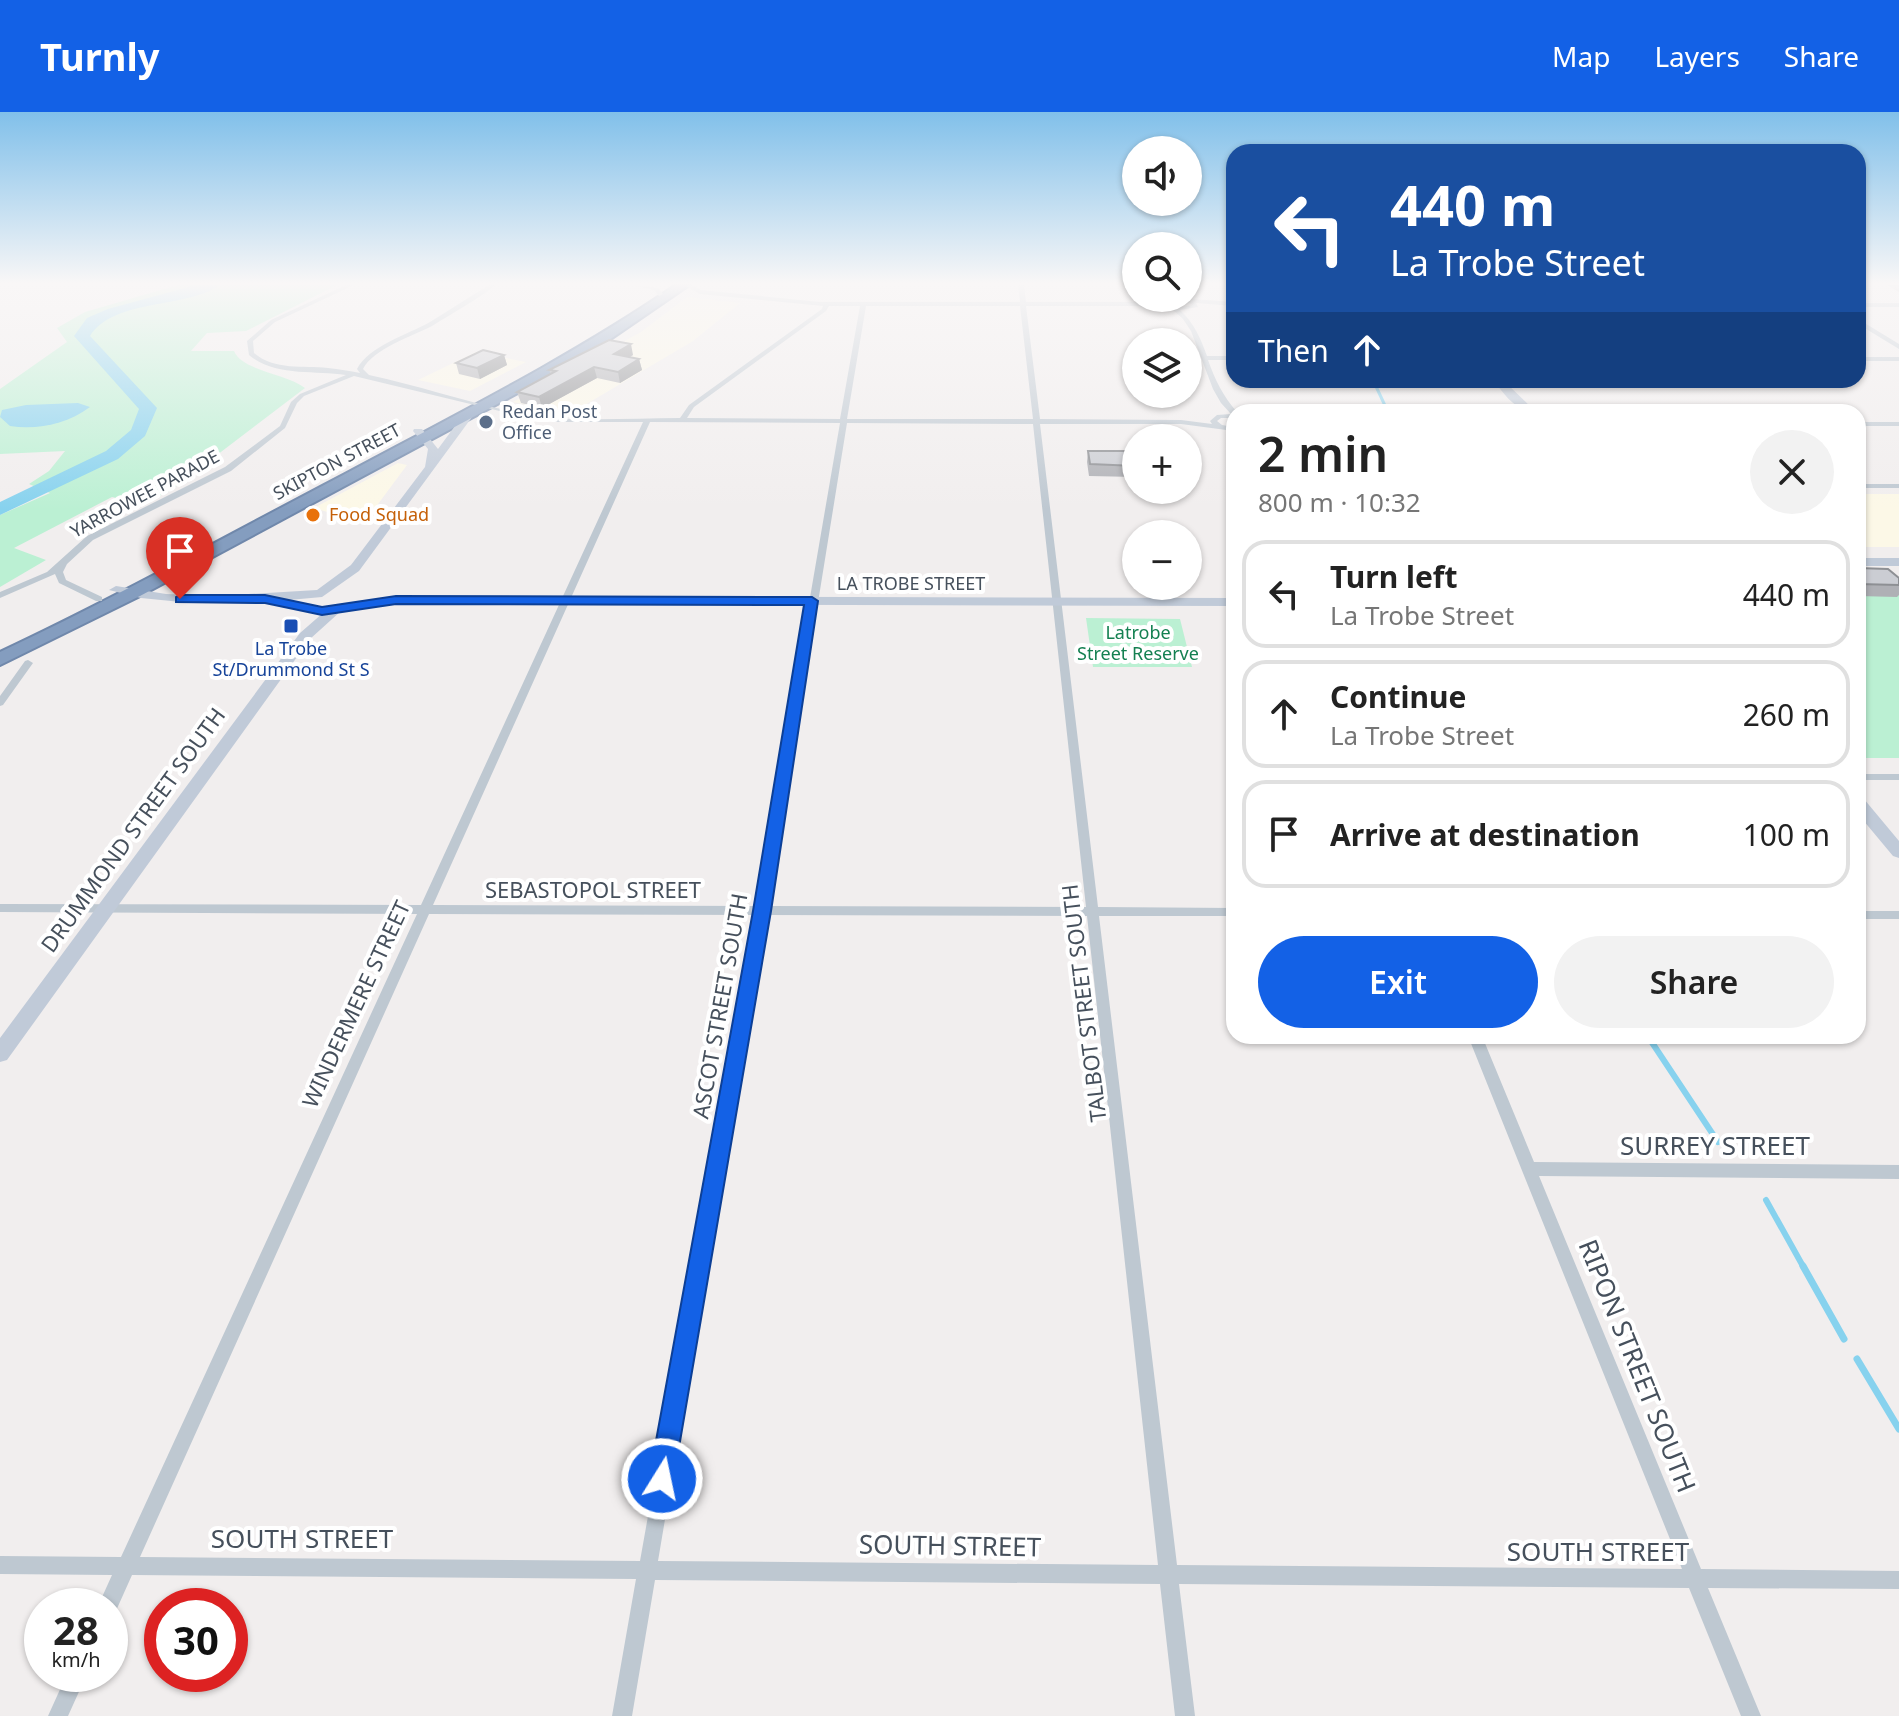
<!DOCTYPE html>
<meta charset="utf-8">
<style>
body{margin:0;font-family:"Noto Sans",sans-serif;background:#f2f2f2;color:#222;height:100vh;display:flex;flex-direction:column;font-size:30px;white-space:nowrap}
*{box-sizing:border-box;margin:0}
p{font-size:26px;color:#767676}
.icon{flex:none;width:44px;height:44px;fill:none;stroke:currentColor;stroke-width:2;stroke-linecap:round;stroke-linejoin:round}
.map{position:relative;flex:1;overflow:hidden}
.drawer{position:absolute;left:1226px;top:292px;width:640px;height:640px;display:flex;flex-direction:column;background:#fff;border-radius:24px;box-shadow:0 2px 6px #0004}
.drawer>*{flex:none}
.top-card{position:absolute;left:1226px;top:32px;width:640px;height:244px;border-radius:24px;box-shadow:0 2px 6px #0004;background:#1a4fa0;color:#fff;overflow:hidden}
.fabs{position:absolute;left:1122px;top:24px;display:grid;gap:16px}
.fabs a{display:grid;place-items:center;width:80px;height:80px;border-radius:50%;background:#fff;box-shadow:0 2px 6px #0004;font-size:40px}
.speed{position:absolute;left:24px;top:1476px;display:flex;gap:16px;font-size:40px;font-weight:700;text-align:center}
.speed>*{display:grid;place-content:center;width:104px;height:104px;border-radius:50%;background:#fff;box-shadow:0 2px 6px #0004;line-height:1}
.speed small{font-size:20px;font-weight:400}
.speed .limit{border:12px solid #d22;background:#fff;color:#111}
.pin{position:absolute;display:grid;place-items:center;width:68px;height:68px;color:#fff;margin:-82px -34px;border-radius:50% 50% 50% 0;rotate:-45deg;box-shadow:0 0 8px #0007}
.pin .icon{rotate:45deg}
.me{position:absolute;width:88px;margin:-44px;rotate:10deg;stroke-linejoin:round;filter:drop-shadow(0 0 6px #0008)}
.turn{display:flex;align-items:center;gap:28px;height:168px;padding:0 32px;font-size:36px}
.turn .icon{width:104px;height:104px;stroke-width:2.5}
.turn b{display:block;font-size:56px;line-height:68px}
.then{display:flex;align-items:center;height:76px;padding:0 32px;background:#0003;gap:16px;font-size:30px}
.round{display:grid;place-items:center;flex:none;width:84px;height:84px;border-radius:42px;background:#f2f2f2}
.overview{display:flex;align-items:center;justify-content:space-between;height:136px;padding:0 32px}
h1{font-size:48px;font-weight:600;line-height:60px}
.cta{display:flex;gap:16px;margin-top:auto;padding:16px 32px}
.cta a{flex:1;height:92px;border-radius:48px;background:#1361e6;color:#fff;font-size:32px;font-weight:600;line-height:92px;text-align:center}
.cta a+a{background:#f2f2f2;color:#222}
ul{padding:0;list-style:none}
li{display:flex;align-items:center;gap:24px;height:108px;margin:0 16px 12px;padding:0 16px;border:4px solid #e0e0e0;border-radius:24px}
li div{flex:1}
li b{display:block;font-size:30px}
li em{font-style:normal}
header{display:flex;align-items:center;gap:48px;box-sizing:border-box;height:112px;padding:0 40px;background:#1361e6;color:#fff}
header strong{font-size:38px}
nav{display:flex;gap:44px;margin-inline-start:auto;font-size:28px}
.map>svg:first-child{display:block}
</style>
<header>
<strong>Turnly</strong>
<nav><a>Map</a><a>Layers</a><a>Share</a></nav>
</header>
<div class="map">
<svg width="1899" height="1604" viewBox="0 0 1899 1604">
<rect width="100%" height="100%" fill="#f1eeee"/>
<path fill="#fcf8e7" d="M687,185L740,191L693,229L573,300L555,299L513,290L641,220Z
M476,240L526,250L470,279L418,268Z
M398,351L407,353L364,411L314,396Z
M1858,382H1899V435H1858Z"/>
<path fill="#bbf0d3" d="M178,173H337L246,219L207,221L191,239H234C242,259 286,261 305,276L171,378L143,392L112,385L14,436L46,448L0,475V403L50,381L29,372L49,359L65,339L0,342V277L67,230L57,216L85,200Z
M1858,464L1899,466V646H1858Z
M1086,506L1180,507L1192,555H1093Z"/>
<path fill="#87d2ee" d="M78,291L90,295C67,312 38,318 10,314L0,305L2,298L26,293Z"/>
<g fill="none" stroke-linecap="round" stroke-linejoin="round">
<path stroke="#87d2ee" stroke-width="3" d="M1373,268L1388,300"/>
<path stroke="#87d2ee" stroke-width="6" d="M1649,926L1718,1030
M1766,1088L1804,1156"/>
<path stroke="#87d2ee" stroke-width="7" d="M1803,1154L1844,1227
M1857,1247L1899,1317"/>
<path fill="#87d2ee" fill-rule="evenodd" d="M196,173H220C186,197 114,186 90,224L157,296L145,324L118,347L0,403V390L106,339L131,318L139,297L74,224L87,206L108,197Z"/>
<g stroke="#7088ab" stroke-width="4">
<path id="highway" d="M676,173H689L609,228L527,276L140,484L0,553V540C117,485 230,422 345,362C457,302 571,245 676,173Z"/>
</g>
<path fill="#bec8d1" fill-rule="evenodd" d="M346,173H354L275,210L253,229L254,241C275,259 303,253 328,256C339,257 350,259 360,261L357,257C369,234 407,223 430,210C450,198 469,185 489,173H496C476,188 453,201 432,214C412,224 373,237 363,257L369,263C431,276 492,300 556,306C597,309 639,306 680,306L689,293L822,197L823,194L700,182L684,173H692L701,178L820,190H1020L1018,173H1024L1026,190H1136L1167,193V191L1178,186L1234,190V194L1196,191L1198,195L1180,198C1194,211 1201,227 1207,244H1234V248H1208C1215,268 1223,284 1237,300H1234V306H1221L1217,309L1222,313L1234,315V319L1181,312H1040L1098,795L1234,796V804H1099L1177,1453L1682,1457L1468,924H1482L1534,1050L1899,1053V1067L1539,1064L1701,1457L1899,1459V1477L1708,1476L1761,1604H1741L1689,1476L1179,1472L1195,1604H1175L1160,1472L655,1468L632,1604H612L636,1467L132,1463L115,1501L110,1503V1494H98L112,1463L0,1462V1444L121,1445L417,802L0,800V792L421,793L643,310H558L529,306L354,264L304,284L297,291L285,316L231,359L93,428L67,452L63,460L66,468L102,485V489H96L59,471L55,462L0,486V480L47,460L87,424L225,355L280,314L291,290L300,282L346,263C314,258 275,265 249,243L247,229L271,208ZM1179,190L1189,191L1192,193L1182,195L1174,192ZM829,194H860L840,307L687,306L694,295L826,199ZM866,194H1020L1033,307H847ZM1026,194H1136L1172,197L1183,207L1191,219L1213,277L1221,291L1231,302L1217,303L1210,309L1212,312L1181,308L1040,307ZM650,310L840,311L757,794L433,793ZM847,311L1033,312L1086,795L769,794ZM429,802L755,803L640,1449L140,1445ZM767,803L1087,804L1158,1453L658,1449Z
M632,173L658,176L664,183L659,184L654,178Z
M1858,191H1899V195H1858Z
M1858,207L1899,232V237L1858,212Z
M1858,245H1899V249H1858Z
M1858,310H1899V314H1858Z
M1858,372H1899V376H1858Z
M28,548L33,551L3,593L0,594V584L25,549Z
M1858,662H1899V668H1858Z
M1858,799H1899V807H1858Z
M67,1562H87L68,1604H48Z"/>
<path fill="#c0cad8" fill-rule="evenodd" d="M1493,268H1503L1536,300C1516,300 1505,283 1493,268Z
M466,299L475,301L359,459L322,485L267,490L191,491L141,486L109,478L116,474L166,482L216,484L317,478L351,453L425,355L428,337L413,319L414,317H422L438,337Z
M1858,446H1899V454H1858Z
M396,484L1234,486V494L396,492L341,499L310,527L7,948L0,950V926L300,521L331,494Z
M1858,686L1864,687L1899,729V746L1893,744L1858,702Z"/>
<use href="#highway" fill="#849dbf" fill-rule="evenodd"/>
</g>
<path fill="#afb0b5" d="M1887,173H1899V180Z
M504,243L507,253L480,267L459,262L456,251Z
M633,243L630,245L639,247L642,258L620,271L597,266L542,296L521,291L517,280L551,262L549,258Z
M1088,339H1136V365L1089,364L1087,350Z
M1858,456L1899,466V483L1897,485L1858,484Z"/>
<path fill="#8e9094" d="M631,232L633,243L617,252L614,242Z
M504,243L507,253L480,267L477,256Z
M639,247L642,258L620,271L618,260Z
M594,255L597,266L542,296L539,285Z"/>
<path fill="#cbcdd3" stroke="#8e9094" stroke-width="2" d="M609,228L631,232L614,242L639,247L618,260L594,255L539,285L517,280L556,259L549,258Z
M483,238L504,243L477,256L456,251Z
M1088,339H1136V354L1090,352Z
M1858,456L1888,457L1899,466V473L1858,472Z"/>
<linearGradient id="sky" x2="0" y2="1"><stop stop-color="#81c0ea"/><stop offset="0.43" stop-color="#f9f7f7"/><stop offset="1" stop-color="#f9f7f7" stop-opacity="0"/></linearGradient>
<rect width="1899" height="398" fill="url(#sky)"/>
<path fill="#1361e6" stroke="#0c3f96" stroke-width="2" d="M180,483H265L322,495L396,484L812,485L818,489L771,799L672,1376L662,1380L653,1376L649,1367L753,799L804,493L396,492L322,503L265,491L176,490V485Z"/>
<circle fill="#5c6f8a" stroke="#fff" stroke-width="3" cx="486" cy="310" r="8"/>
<circle fill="#e8710a" stroke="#fff" stroke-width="3" cx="313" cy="403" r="8"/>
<rect fill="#1a4fb4" stroke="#fff" stroke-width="3" x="283" y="506" width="16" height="16" rx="4"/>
<g text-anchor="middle" stroke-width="8" stroke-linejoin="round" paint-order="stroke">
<g font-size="18" fill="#4e5e75" stroke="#fff" text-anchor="start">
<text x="502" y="306">Redan Post<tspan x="502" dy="21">Office</tspan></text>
</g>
<g font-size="18" fill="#46505c" stroke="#fff">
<text transform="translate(337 350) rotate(-28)" y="6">SKIPTON STREET</text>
<text transform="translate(145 382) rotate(-28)" y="6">YARROWEE PARADE</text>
<text x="911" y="478">LA TROBE STREET</text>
</g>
<g font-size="18" fill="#c56008" stroke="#fff" text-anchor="start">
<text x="329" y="409">Food Squad</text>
</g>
<g font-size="18" fill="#148051" stroke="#fff">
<text x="1138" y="527">Latrobe<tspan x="1138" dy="21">Street Reserve</tspan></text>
</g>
<g font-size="18" fill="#164399" stroke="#fff">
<text x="291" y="543">La Trobe<tspan x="291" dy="21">St/Drummond St S</tspan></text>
</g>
<g font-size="22" fill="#46505c" stroke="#fff">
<text transform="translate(133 718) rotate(-54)" y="8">DRUMMOND STREET SOUTH</text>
<text x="593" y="786">SEBASTOPOL STREET</text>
<text transform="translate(1084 891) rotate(-97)" y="8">TALBOT STREET SOUTH</text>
<text transform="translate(356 892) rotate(-65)" y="8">WINDERMERE STREET</text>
<text transform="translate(720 894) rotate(-80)" y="8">ASCOT STREET SOUTH</text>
</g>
<g font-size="26" fill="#46505c" stroke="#fff">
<text x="1715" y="1043">SURREY STREET</text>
<text transform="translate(1637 1254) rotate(68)" y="9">RIPON STREET SOUTH</text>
<text x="302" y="1436">SOUTH STREET</text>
<text transform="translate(950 1434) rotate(1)" y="9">SOUTH STREET</text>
<text x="1598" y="1449">SOUTH STREET</text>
</g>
</g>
</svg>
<div class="fabs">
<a><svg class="icon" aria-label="sound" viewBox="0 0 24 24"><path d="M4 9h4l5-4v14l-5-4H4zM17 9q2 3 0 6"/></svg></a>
<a><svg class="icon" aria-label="search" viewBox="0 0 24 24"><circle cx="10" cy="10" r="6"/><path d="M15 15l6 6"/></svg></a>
<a><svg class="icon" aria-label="layers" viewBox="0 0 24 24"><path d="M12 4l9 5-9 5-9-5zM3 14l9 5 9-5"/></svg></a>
<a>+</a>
<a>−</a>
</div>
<div class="speed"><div>28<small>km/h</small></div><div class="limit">30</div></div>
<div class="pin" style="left:180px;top:487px;background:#d93025"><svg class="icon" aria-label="arrive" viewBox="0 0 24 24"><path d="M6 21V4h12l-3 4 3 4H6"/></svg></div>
<svg class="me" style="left:662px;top:1367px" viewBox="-20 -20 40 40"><circle r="17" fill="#1361e6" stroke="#fff" stroke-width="3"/><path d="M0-11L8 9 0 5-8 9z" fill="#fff"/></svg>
<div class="top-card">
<div class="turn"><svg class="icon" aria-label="left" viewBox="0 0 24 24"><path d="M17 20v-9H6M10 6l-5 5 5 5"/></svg><div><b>440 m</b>La Trobe Street</div></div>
<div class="then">Then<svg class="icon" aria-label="ahead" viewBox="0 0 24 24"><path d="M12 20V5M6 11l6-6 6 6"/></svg></div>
</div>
<section class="drawer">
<div class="overview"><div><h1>2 min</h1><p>800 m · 10:32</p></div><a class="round"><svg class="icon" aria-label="close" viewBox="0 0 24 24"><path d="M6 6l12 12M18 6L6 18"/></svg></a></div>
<ul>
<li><svg class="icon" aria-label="left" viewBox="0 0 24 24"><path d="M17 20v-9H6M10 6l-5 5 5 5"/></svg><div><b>Turn left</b><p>La Trobe Street</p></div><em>440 m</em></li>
<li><svg class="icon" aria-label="ahead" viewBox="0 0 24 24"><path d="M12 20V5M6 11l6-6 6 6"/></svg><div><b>Continue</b><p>La Trobe Street</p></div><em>260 m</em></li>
<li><svg class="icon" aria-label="arrive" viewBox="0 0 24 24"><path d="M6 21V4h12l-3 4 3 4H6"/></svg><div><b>Arrive at destination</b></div><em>100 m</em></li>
</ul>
<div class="cta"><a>Exit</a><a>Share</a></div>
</section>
</div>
